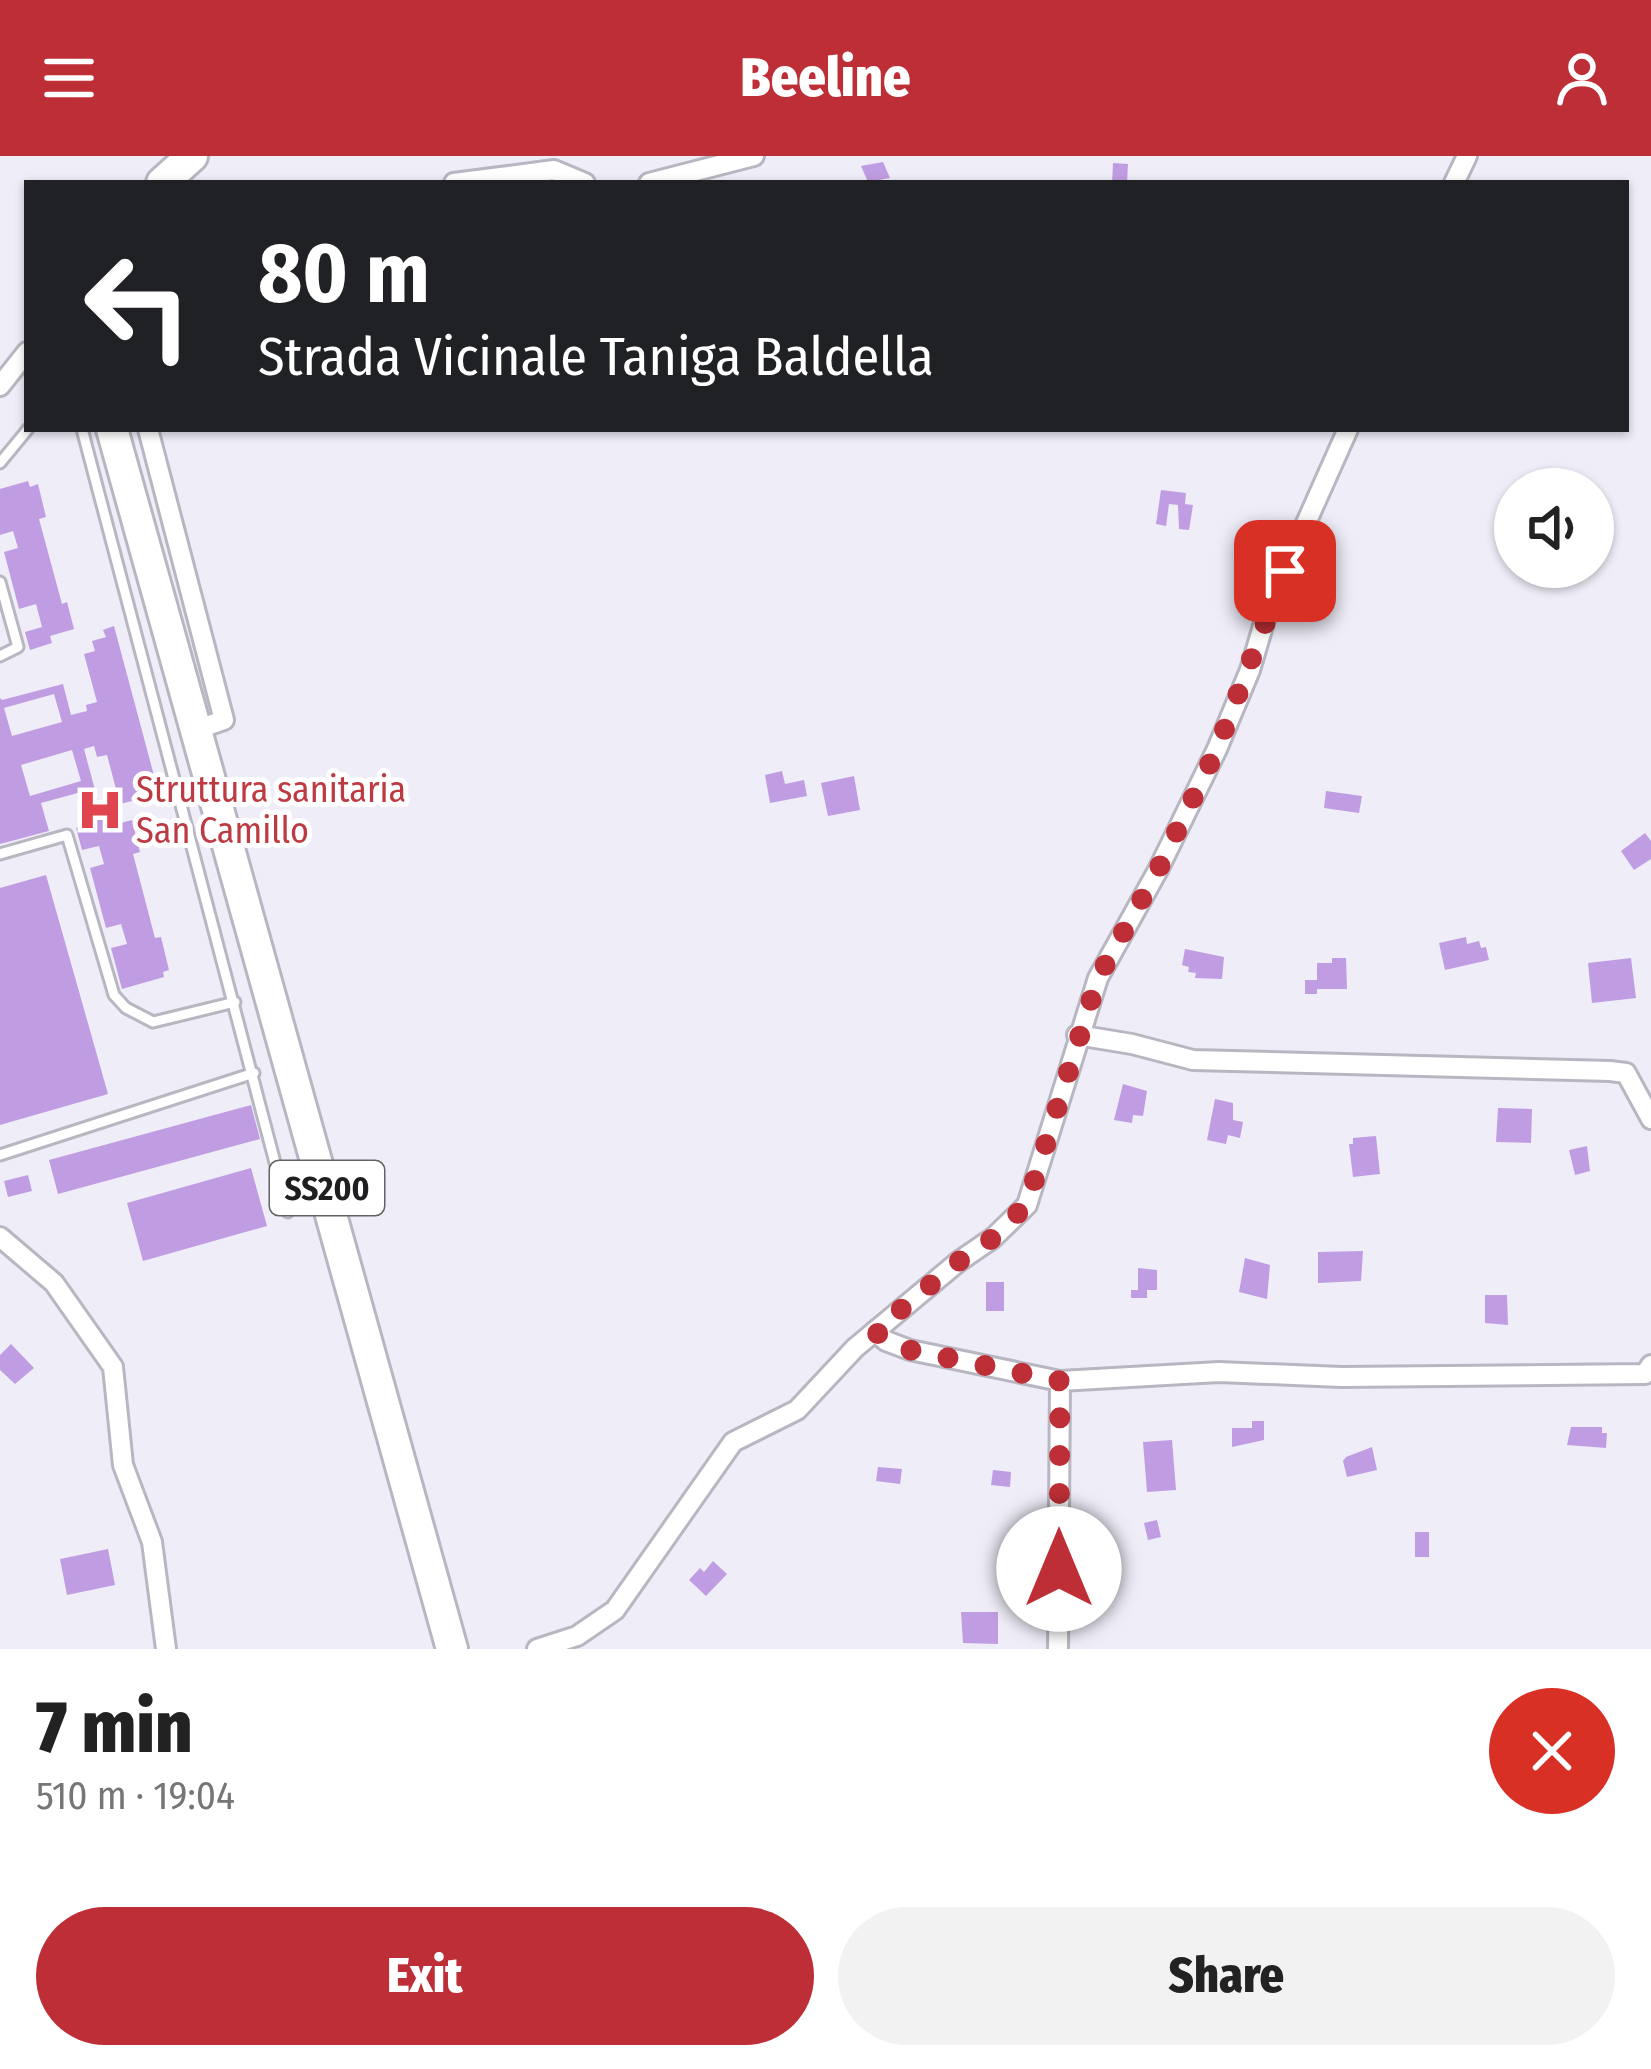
<!DOCTYPE html>
<meta charset="utf-8">
<style>
body{margin:0;font-family:"Fira Sans Condensed",sans-serif;background:#f2f2f2;color:#222;height:100vh;display:flex;flex-direction:column;font-size:45px;white-space:nowrap}
*{box-sizing:border-box;margin:0}
p{font-size:39px;color:#767676}
.icon{flex:none;width:66px;height:66px;fill:none;stroke:currentColor;stroke-width:2;stroke-linecap:round;stroke-linejoin:round}
.map{position:relative;height:1493px;overflow:hidden}
.sheet{display:flex;flex-direction:column;background:#fff;flex:1}
.sheet>*{flex:none}
.hud{position:absolute;left:24px;top:24px;width:1605px;height:252px;border-radius:0px;box-shadow:0 3px 9px #0004;background:#202124;color:#fff;overflow:hidden}
.controls{position:absolute;left:1494px;top:312px;display:grid;gap:24px}
.controls a{display:grid;place-items:center;width:120px;height:120px;border-radius:50%;background:#fff;box-shadow:0 3px 9px #0004;font-size:60px}
.pin{position:absolute;display:grid;place-items:center;width:102px;height:102px;color:#fff;margin:-51px;border-radius:24px;box-shadow:0 6px 18px #0006}
.me{position:absolute;width:132px;margin:-66px;rotate:0deg;stroke-linejoin:round;filter:drop-shadow(0 0 9px #0008)}
.turn{display:flex;align-items:center;gap:42px;height:252px;padding:0 36px;font-size:54px}
.turn .icon{width:156px;height:156px;stroke-width:2.5}
.turn b{display:block;font-size:84px;line-height:102px}
.round{display:grid;place-items:center;flex:none;width:126px;height:126px;border-radius:63px;background:#f2f2f2}
.headline{display:flex;align-items:center;justify-content:space-between;height:204px;padding:0 36px}
h1{font-size:72px;font-weight:800;line-height:90px}
.action{display:flex;gap:24px;margin-top:auto;padding:24px 36px}
.action a{flex:1;height:138px;border-radius:72px;background:#be2e36;color:#fff;font-size:48px;font-weight:800;line-height:138px;text-align:center}
.action a+a{background:#f2f2f2;color:#222}
header{display:flex;justify-content:space-between;align-items:center;height:156px;padding:0 36px;background:#be2e36;color:#fff;font-size:54px;font-weight:800}
.map>svg:first-child{display:block}
</style>
<header><svg class="icon" aria-label="menu" viewBox="0 0 24 24"><path d="M4 6h16M4 12h16M4 18h16"/></svg>Beeline<svg class="icon" aria-label="person" viewBox="0 0 24 24"><circle cx="12" cy="8" r="4"/><path d="M4 21q1-7 8-7t8 7"/></svg></header>
<div class="map">
<svg width="1651" height="1493" viewBox="0 0 1651 1493">
<rect width="100%" height="100%" fill="#efedf8"/>
<path fill="#c09de2" fill-rule="evenodd" d="M883,6L890,22L868,26L861,10Z
M1113,7L1128,8L1127,27H1112Z
M28,325L30,331L38,328L46,361L39,363L62,448L67,446L74,473L50,480L52,487L30,494L25,476L42,471L36,448L19,453L4,396L18,392L13,375L0,379V333Z
M1161,334L1186,337L1185,348L1193,349L1189,374L1179,373L1178,349L1169,348L1166,370L1156,368Z
M114,470L160,642L137,648L136,644L120,648L107,599L97,601L94,590L84,593L105,671L132,664L140,696L133,698L155,782L161,781L169,814L163,816L164,821L122,833L111,792L127,788L121,768L106,772L90,712L104,708L99,690L82,694L76,672L94,667L85,635L41,647L49,675L0,688V542L2,544L63,528L71,559L87,555L86,549L97,546L84,498L95,495L92,485L106,481L103,474ZM54,538L62,566L12,580L4,552ZM72,594L81,625L30,640L21,609Z
M782,615L785,628L804,624L807,640L770,647L765,619Z
M854,620L860,654L828,660L821,627Z
M1326,635L1362,640L1359,657L1324,652Z
M1645,677L1651,685V703L1634,714L1621,695Z
M46,719L108,938L0,969V732Z
M1466,781L1467,788L1479,785L1481,792L1486,791L1489,804L1445,814L1439,787Z
M1185,793L1224,801L1222,823L1195,822L1196,817L1188,816L1189,811L1182,809Z
M1332,802H1346L1347,833H1317V838H1305V824H1317V807H1332Z
M1631,802L1636,842L1592,847L1588,807Z
M1123,928L1147,935L1143,960L1133,959L1132,967L1114,964Z
M1215,943L1233,947V964L1243,966L1240,982L1228,979L1226,988L1207,984Z
M251,949L260,983L58,1038L49,1004Z
M1498,952L1532,953L1531,987L1496,986Z
M1376,980L1380,1018L1353,1021L1349,988H1353V982Z
M1587,990L1590,1015L1575,1019L1569,994Z
M251,1012L267,1070L143,1105L127,1047Z
M28,1019L32,1035L8,1041L4,1025Z
M1363,1095L1361,1125L1318,1127V1096Z
M1245,1102L1270,1109L1267,1143L1239,1136Z
M1138,1112L1157,1114V1134H1147V1142H1131V1134H1138Z
M986,1126H1004V1155H986Z
M1485,1139H1507L1508,1169L1485,1167Z
M11,1188L34,1212L15,1228L0,1214V1199Z
M1252,1265H1264V1284L1232,1291V1272H1252Z
M1571,1271H1602V1277H1607L1606,1292L1567,1289Z
M1172,1284L1176,1334L1147,1336L1143,1286Z
M1372,1291L1377,1314L1347,1321L1343,1305L1346,1301Z
M878,1311L902,1313L900,1328L876,1325Z
M993,1314L1011,1316L1010,1331L991,1329Z
M1157,1364L1161,1381L1148,1384L1144,1367Z
M1415,1376H1429V1401H1415Z
M108,1393L115,1429L67,1439L60,1403Z
M713,1405L727,1418L706,1440L689,1424L700,1412L704,1416Z
M961,1456H998V1488L963,1487Z"/>
<g fill="none" stroke-linecap="round" stroke-linejoin="round">
<g stroke="#b8b7c1" stroke-width="15">
<path id="lane" d="M82,273L288,1056
M0,307L28,273
M0,426L18,491L0,500
M0,698L67,679L114,839L126,852L153,866L235,846
M0,999L254,917"/>
</g>
<g stroke="#b8b7c1" stroke-width="24">
<path id="street" d="M454,27L554,14L585,27
M649,27L754,0
M1454,27L1467,0
M0,230L27,196
M148,273L224,564L198,573
M1077,879L1132,888L1193,904L1610,915L1626,917L1651,963
M0,1081L54,1127L113,1211L123,1309L152,1386L166,1493
M875,1175L886,1185L910,1194L1060,1225L1219,1216L1341,1221L1645,1218L1651,1209
M537,1493L577,1480L615,1454L733,1286L797,1254L855,1192L958,1106L993,1082L1027,1049L1098,822L1158,714L1217,593L1250,514L1269,450L1348,273
M1058,1493L1060,1225"/>
</g>
<g stroke="#b8b7c1" stroke-width="36">
<path id="primary" d="M162,27L192,0
M112,273L452,1493"/>
</g>
<use href="#lane" stroke="#fff" stroke-width="9"/>
<use href="#street" stroke="#fff" stroke-width="18"/>
<use href="#primary" stroke="#fff" stroke-width="30"/>
</g>
<g fill="none" stroke-linecap="round" stroke-linejoin="round">
<path stroke="#be2e36" stroke-width="21" stroke-dasharray="0 37.8" d="M1059,1413L1060,1225L910,1194L886,1185L875,1175L958,1106L993,1082L1027,1048L1098,822L1158,714L1217,593L1285,415"/>
</g>
<defs>
<g id="hospital-bare" transform="scale(3.6)"><path d="M-5-5h3v3.5h4V-5h3V5h-3V1.5h-4V5h-3Z" fill="#e0444e" stroke="#fff" stroke-width="2.5" paint-order="stroke"/></g>
</defs>
<g fill-rule="evenodd">
<use href="#hospital-bare" x="100" y="654"/>
</g>
<g text-anchor="middle" stroke-width="10" stroke-linejoin="round" paint-order="stroke">
<rect fill="#fff" stroke="#626264" stroke-width="3" x="270" y="1005" width="114" height="54" rx="9"/>
<g font-size="33" font-weight="bold" fill="#1f1f22">
<text x="327" y="1044">SS200</text>
</g>
<g font-size="36" fill="#be3a42" stroke="#fff" text-anchor="start">
<text x="136" y="646">Struttura sanitaria<tspan x="136" dy="41">San Camillo</tspan></text>
</g>
</g>
</svg>
<div class="controls">
<a><svg class="icon" aria-label="sound" viewBox="0 0 24 24"><path d="M4 9h4l5-4v14l-5-4H4zM17 9q2 3 0 6"/></svg></a>
</div>
<div class="pin" style="left:1285px;top:415px;background:#d93025"><svg class="icon" aria-label="arrive" viewBox="0 0 24 24"><path d="M6 21V4h12l-3 4 3 4H6"/></svg></div>
<svg class="me" style="left:1059px;top:1413px" viewBox="-20 -20 40 40"><circle r="19" fill="#fff"/><path d="M0-13L10 11 0 6-10 11z" fill="#be2e36"/></svg>
<div class="hud">
<div class="turn"><svg class="icon" aria-label="left" viewBox="0 0 24 24"><path d="M17 20v-9H6M10 6l-5 5 5 5"/></svg><div><b>80 m</b>Strada Vicinale Taniga Baldella</div></div>
</div>
</div>
<section class="sheet">
<div class="headline"><div><h1>7 min</h1><p>510 m · 19:04</p></div><a class="round" style="background:#d93025;color:#fff"><svg class="icon" aria-label="close" viewBox="0 0 24 24"><path d="M6 6l12 12M18 6L6 18"/></svg></a></div>
<div class="action"><a>Exit</a><a>Share</a></div>
</section>
